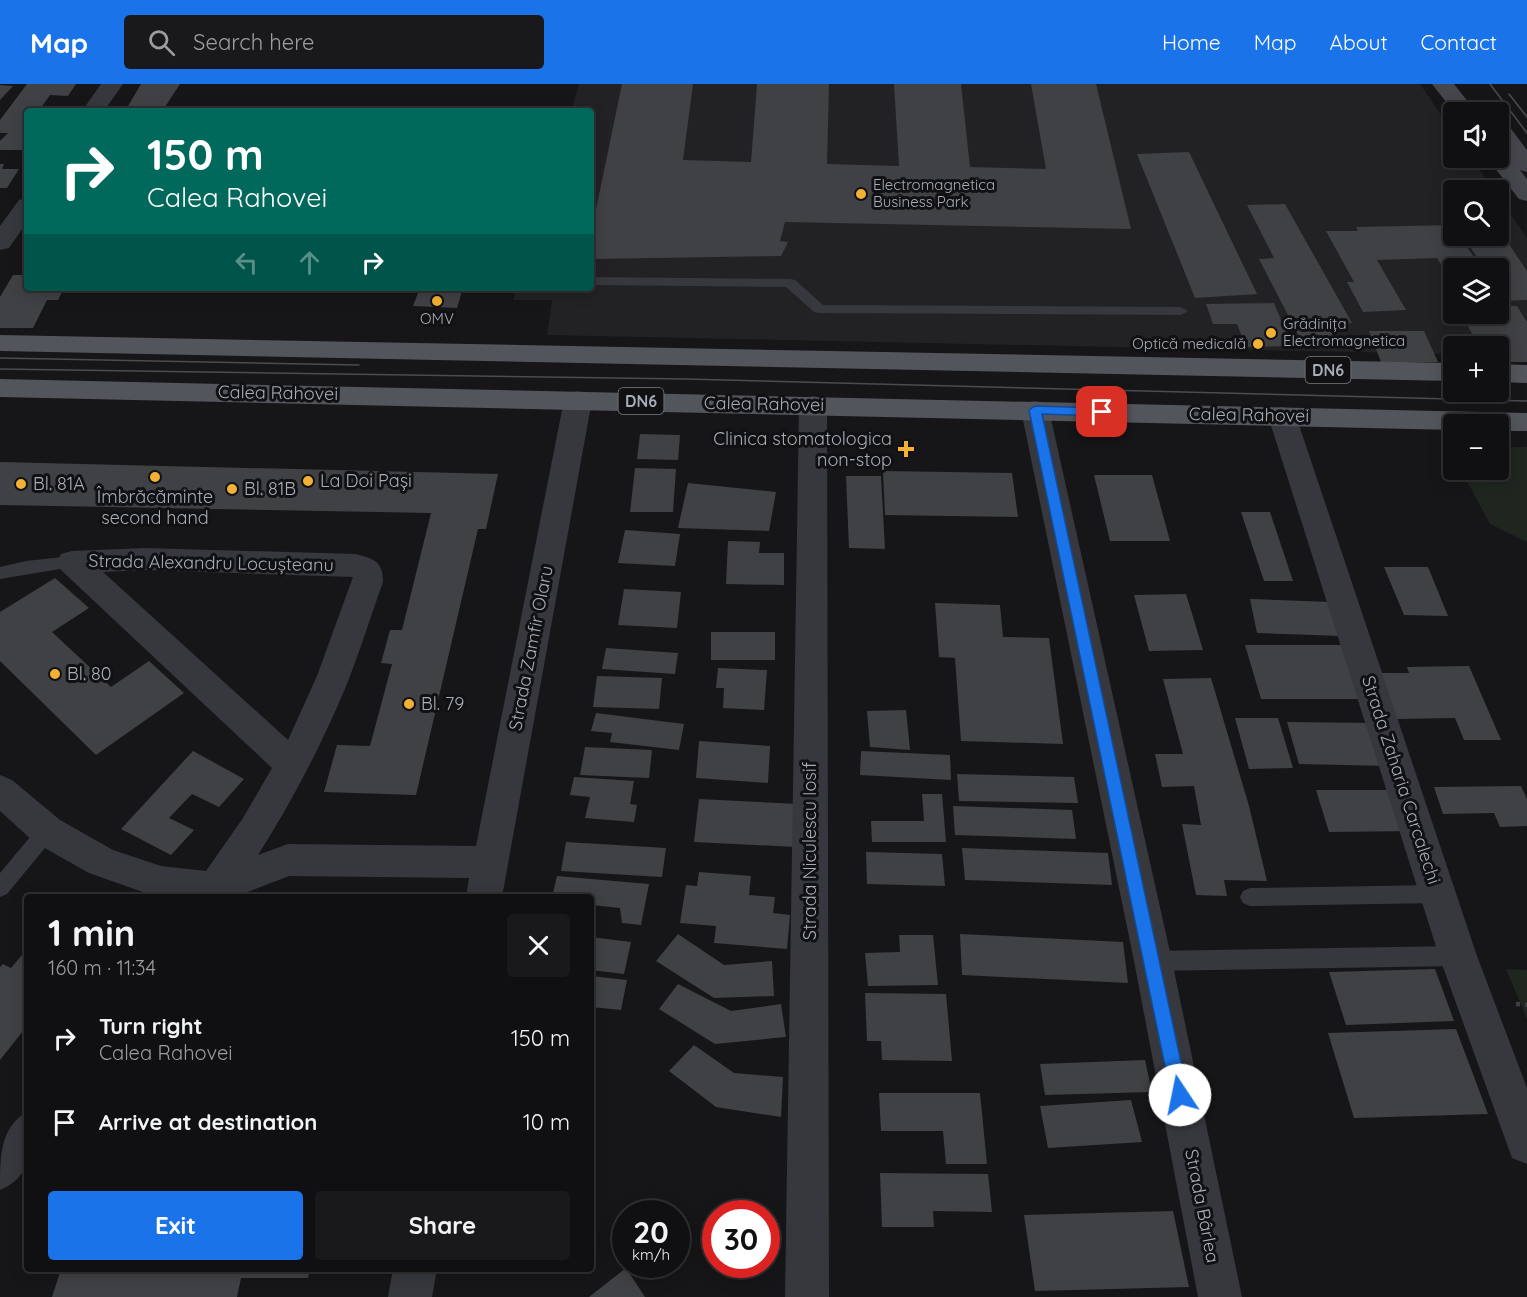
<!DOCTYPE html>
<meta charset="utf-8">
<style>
body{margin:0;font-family:Quicksand,sans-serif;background:#19191b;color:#f1f3f6;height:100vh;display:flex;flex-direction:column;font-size:22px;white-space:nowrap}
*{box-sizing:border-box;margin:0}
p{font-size:20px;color:#9c9d9f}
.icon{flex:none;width:33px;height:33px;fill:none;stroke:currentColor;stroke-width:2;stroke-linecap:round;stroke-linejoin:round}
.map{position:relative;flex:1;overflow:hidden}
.drawer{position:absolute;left:24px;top:810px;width:570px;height:378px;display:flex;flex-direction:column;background:#101012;border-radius:6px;box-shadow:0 3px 15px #0003,0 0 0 2px #303032}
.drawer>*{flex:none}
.hud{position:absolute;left:24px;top:24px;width:570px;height:183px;border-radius:6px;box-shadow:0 3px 15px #0003,0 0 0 2px #303032;background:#00695c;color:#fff;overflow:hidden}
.buttons{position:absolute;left:1443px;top:18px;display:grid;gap:12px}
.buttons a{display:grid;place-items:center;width:66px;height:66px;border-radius:6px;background:#101012;box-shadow:0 3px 15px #0003,0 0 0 2px #303032;font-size:30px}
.speed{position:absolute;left:612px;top:1116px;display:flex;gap:12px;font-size:30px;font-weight:700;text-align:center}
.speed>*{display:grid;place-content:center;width:78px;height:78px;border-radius:50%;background:#101012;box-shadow:0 3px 15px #0003,0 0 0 2px #303032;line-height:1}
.speed small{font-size:15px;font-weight:400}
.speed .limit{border:9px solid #d22;background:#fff;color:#111}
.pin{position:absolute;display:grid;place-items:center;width:51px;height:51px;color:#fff;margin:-26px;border-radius:12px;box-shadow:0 3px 9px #0006}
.me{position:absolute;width:66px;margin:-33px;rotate:349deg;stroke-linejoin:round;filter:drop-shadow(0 0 4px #0008)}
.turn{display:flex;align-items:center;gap:21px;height:126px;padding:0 24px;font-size:27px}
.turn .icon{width:78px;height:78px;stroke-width:2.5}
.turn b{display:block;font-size:42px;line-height:51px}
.lanes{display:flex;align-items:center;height:57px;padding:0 24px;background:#0003;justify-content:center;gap:30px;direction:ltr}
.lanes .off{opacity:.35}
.round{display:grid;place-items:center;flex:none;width:63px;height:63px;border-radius:6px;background:#19191b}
.headline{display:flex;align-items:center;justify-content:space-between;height:102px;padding:0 24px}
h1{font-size:36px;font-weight:800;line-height:45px}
.cta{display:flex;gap:12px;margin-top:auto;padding:12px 24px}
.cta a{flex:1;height:69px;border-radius:6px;background:#1a73e8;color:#fff;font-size:24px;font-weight:800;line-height:69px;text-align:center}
.cta a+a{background:#19191b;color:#f1f3f6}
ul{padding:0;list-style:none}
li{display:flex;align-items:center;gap:18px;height:84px;padding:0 24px}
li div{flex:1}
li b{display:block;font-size:22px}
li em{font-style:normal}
header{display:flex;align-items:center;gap:36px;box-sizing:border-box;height:84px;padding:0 30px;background:#1a73e8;color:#fff}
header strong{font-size:28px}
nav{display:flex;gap:33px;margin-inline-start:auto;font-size:21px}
.search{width:420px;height:54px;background:#19191b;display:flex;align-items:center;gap:15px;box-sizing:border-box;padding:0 21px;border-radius:6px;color:#9c9d9f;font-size:22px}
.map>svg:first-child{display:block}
</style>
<header>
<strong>Map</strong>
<div class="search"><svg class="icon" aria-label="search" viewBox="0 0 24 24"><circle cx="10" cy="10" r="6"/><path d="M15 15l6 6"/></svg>Search here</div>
<nav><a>Home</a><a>Map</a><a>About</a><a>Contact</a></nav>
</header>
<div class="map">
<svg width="1527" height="1213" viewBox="0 0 1527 1213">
<rect width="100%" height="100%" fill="#161618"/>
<path fill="#222225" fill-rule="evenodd" d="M579,0H1420L1453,48L1454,74H1471L1494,106H1454V152H1498L1499,113L1527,154V272L1499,271L1498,262H1454L1453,270L547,251L552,216H513L517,204H591V27H571ZM1454,184H1498V230H1454Z"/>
<path fill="#1e261f" d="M1499,363H1527V458L1490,440L1461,386H1498Z
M1506,885L1527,886V935Z"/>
<path fill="#404145" d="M27,0H76L68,12L50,11L40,25L27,27L22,38H27V66H0V57L8,49H0V36Z
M141,0H180L165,23L128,22Z
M622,0H693L683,76L751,78L757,0H829L827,80L899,82L894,0H961L970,83L1046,85L1031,0H1096L1131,145L785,138L780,157L788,158L781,172L591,175V135H594Z
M0,1L13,2L0,16Z
M1189,68L1257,210L1195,214L1137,70Z
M0,80H4L2,85H19L7,104H0Z
M1285,120L1352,239L1327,240L1338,260L1304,262L1259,175L1274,174L1247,121Z
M1454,141V152H1460L1481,184H1454V195H1450L1437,174L1377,176L1406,226L1363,228L1347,198H1354L1326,147H1358L1356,143Z
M1498,144L1527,187V216L1504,217L1498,208V184H1484L1463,152H1498Z
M13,191H27V204H64L58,216H47L33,244H0V213Z
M420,204H463L457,224L413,222Z
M1274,219L1292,262L1246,263L1237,240H1213L1206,220Z
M1498,222H1517L1527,238V278H1509L1496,255H1475L1464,235H1484L1481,230H1498Z
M1369,247H1424L1438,278H1381Z
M640,350L680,351L678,376L637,375Z
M0,378L498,390L486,445H478L416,711L324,708L337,661L370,662L392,580L381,579L390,546H402L431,429L0,421Z
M635,384L676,385L673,428H630Z
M883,387L1012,389L1018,433L885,431Z
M1094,391H1152L1170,457H1110Z
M846,392H881L885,465L849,464Z
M688,399L776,408L769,447L678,444Z
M1241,428H1270L1293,497H1264Z
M625,446L680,450L675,482L618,479Z
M728,457L760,458L759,469H784V501L726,500Z
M1384,483H1428L1448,532L1404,531Z
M55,494L89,524L52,548L111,603L149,577L184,609L96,671L0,577V528Z
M624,505L681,508L677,544L618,541Z
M1186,510L1203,566L1149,567L1134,511Z
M1250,515L1331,518L1341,552L1257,549Z
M935,519L1000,521L1003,553L1049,554L1063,660L961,657L955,574L939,573Z
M711,548H775V576H711Z
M1245,561H1349L1368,615H1261Z
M606,564L678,569L675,590L602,585Z
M1469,582L1501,656H1464L1455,634L1397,635L1379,589H1409L1407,583Z
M718,584L767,586L764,626L723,624L724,604H716Z
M597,592L662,594L659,625L593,623Z
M1211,594L1249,722L1267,797L1224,796L1227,812L1196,811L1182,740L1201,741L1194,702L1162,703L1155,670H1183L1163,595Z
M906,626L910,666L870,663L867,627Z
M596,629L684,640L679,666L610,658L612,649L591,647Z
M1235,634H1278L1293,684L1249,685Z
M1287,638L1375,639L1389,682L1299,680Z
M699,657L770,662L768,699L696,694Z
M585,663L652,666L649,694L580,691Z
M193,667L244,695L219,723L192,710L169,734L194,746L171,771L121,745Z
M861,667L950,671L951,696L860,691Z
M957,690L1074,693L1078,719L959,717Z
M574,693L634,697L630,720L637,721L634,738L585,734L590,713L570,711Z
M1521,702L1527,715V742L1500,743L1494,729L1443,730L1434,703Z
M1316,706H1398L1413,747L1329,748Z
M922,710H942L946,758H872L871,737H924Z
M699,715L798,720L796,763L694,758Z
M953,722L1072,726L1076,755L955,751Z
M566,758L666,764L662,793L561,787Z
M962,764L1108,769L1112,801L965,796Z
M866,768L942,770L945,802L867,800Z
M699,788L751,792L749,811L775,813L773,829L790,831L787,865L714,859L716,842L680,839L686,801L697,802Z
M557,792L649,800L641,841L622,839L620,824L591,821V813H552Z
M678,850L724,881L772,877L774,912L714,914L656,877Z
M960,850L1123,858L1128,899L962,891Z
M899,851H933L938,901L868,902L865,869L900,868Z
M591,853L631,858L624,890L591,886Z
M27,865V942L0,976V883L3,880L11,884Z
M1435,885L1454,937L1346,941L1329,888Z
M591,892L627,896L621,926L591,923Z
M678,900L731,927L781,920L786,953L715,960L659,925Z
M865,909L946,910L952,977L882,976L881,957H867Z
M1456,945L1488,1030L1354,1034L1328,949Z
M694,961L734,989L783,993L781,1033L716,1023L669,987Z
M1145,976L1152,1008L1045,1011L1040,980Z
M879,1009H980L987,1080H946L943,1047H881Z
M1131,1016L1142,1058L1048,1064L1040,1022Z
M880,1089L988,1090L992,1128L933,1127L934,1143H882Z
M1173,1127L1189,1203L1035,1207L1024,1131Z
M626,1184L645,1213H589Z
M61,1185H310L308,1194H241L237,1213H52Z"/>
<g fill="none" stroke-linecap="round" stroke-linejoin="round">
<path stroke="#3d3f44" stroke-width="4.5" stroke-dasharray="4 5" stroke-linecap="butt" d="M1516,920L1527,921"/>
<path fill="#37383d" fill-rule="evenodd" d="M591,193L790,195L795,196L823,221L1181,223L1188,227L1181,231L819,229L814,228L786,203L591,201Z
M72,472L78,474L80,478L78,482L0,495V483L26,477Z
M47,739L54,741L57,747L54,753L7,810L0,813V789L40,741Z
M1438,801L1445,804L1448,810L1445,816L1438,819L1250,822L1243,819L1240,813L1243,807L1250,804Z
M1458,862L1465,865L1468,872L1465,879L1458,882L1153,887L1146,884L1143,877L1146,870L1153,867Z"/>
<path fill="#37383d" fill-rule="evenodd" d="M101,0H123L104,27H82Z
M27,114V138L9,164L0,166V142L19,116Z
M578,307L588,310L592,316L502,813H466L469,794L289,792L235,813H157L89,789L34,758L0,727V691L12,696L60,736L113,766L161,782L206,787L243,734L272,684L61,486L57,478L61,470L72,467L145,464L356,470C374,475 383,477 383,498C370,534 359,571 344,607C320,664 291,719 258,771L288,760L476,762L564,316L568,310ZM145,486L353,493L317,592L288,656L103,488Z
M813,312L823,315L827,321L829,1213H785L799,321L803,315Z
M1035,317L1045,319L1049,326L1172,877L1242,1213H1198L1134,877L1021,326L1025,319Z
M1282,323L1292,325L1296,332L1477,872L1527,1004V1080L1512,1074L1439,872L1268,332L1272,325Z
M27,1028C27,1062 36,1091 0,1106C0,1073 0,1043 27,1028Z
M393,1185H437L432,1213H388Z"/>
<path fill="#45474d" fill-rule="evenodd" d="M1432,0H1454L1476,28H1454Z
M1498,36L1506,38L1527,66V88L1520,86L1527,95V117L1519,115L1487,74H1498V66L1505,68L1498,59Z"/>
<path fill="#53555c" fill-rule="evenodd" d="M0,251L1454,279V297L0,267Z
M1498,280L1527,281V299L1498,298Z
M0,295L1527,329V347H1498V340H1454V346L0,313Z"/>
<path stroke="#4a4c52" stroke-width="1.5" d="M1490,0L1527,49
M1509,10L1527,33
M0,274L359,281
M0,285L686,295L1527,317"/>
</g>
<path fill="#1a73e8" stroke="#114b97" stroke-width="1.5" d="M1035,322L1102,324L1108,328L1102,332L1042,330L1188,1011L1186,1017L1180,1019L1174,1017L1171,1011L1029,326Z"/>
<g fill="#f2b134" stroke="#111113" stroke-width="2">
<circle cx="861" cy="110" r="6"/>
<circle cx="437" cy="217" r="6"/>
<circle cx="1271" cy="249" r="6"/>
<circle cx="1258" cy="260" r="6"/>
<path d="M903 356h6v6h6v6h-6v6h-6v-6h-6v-6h6z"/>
<circle cx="155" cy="393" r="6"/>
<circle cx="308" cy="397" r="6"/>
<circle cx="21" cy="400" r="6"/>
<circle cx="232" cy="405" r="6"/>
<circle cx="55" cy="590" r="6"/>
<circle cx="409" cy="620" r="6"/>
</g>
<g text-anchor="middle" stroke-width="6" stroke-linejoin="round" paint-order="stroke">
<g font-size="15" fill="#a8adb8" stroke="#111113" text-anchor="start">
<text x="873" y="106">Electromagnetica<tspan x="873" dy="17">Business Park</tspan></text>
<text x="437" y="240" text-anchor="middle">OMV</text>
<text x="1283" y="245">Grădinița<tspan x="1283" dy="17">Electromagnetica</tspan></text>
<text x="1246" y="265" text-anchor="end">Optică medicală</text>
</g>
<g fill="#111113" stroke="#7b7e86" stroke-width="1.5">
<rect x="1305.5" y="273" width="45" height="26" rx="4.5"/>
<rect x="618.5" y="304" width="45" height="26" rx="4.5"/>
</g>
<g font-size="16" font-weight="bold" fill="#a8adb8">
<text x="1328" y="292">DN6</text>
<text x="641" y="323">DN6</text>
</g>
<g font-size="18" fill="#a8adb8" stroke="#111113">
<text transform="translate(278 309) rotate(1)" y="6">Calea Rahovei</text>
<text transform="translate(764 320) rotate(1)" y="6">Calea Rahovei</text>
<text transform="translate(1249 331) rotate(1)" y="6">Calea Rahovei</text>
<text transform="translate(211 479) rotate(1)" y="6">Strada Alexandru Locușteanu</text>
<text transform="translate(531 564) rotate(-79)" y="6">Strada Zamfir Olaru</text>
<text transform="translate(1401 696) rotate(72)" y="6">Strada Zaharia Carcalechi</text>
<text transform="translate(810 767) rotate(-90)" y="6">Strada Niculescu Iosif</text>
<text transform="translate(1202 1122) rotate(79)" y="6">Strada Bârlea</text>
</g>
<g font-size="18" fill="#a8adb8" stroke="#111113" text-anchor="start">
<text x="892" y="361" text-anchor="end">Clinica stomatologica<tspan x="892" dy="21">non-stop</tspan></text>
<text x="320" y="403">La Doi Pași</text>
<text x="33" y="406">Bl. 81A</text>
<text x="244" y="411">Bl. 81B</text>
<text x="155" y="419" text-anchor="middle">Îmbrăcăminte<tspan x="155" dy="21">second hand</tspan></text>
<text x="67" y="596">Bl. 80</text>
<text x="421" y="626">Bl. 79</text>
</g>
</g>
</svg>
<div class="buttons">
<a><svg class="icon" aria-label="sound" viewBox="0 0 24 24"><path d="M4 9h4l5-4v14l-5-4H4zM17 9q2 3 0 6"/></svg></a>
<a><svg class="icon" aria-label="search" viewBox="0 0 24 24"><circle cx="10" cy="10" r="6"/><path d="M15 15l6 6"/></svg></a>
<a><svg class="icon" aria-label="layers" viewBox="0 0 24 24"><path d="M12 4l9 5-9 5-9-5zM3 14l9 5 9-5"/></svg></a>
<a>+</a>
<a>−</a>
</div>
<div class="speed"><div>20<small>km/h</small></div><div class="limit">30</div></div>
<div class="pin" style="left:1102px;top:328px;background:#d93025"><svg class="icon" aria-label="arrive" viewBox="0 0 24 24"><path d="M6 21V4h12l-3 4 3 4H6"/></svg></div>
<svg class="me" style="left:1180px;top:1011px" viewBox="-20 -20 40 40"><circle r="19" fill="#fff"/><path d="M0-13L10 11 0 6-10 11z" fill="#1a73e8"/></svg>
<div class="hud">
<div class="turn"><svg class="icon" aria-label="right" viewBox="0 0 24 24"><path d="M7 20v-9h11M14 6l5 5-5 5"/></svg><div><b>150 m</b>Calea Rahovei</div></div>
<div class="lanes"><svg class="icon off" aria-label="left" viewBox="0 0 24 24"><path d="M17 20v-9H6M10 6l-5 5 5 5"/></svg><svg class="icon off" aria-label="ahead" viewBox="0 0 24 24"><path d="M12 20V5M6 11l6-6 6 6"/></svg><svg class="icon" aria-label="right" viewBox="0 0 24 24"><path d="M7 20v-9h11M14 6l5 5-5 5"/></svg></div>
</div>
<section class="drawer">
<div class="headline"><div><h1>1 min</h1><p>160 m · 11:34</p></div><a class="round"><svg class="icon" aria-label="close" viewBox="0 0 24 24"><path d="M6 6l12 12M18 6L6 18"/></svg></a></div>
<ul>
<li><svg class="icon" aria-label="right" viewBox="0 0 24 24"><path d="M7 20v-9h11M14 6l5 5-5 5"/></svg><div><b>Turn right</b><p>Calea Rahovei</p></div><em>150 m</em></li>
<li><svg class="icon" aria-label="arrive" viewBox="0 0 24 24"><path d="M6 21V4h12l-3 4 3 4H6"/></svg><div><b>Arrive at destination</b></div><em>10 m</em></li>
</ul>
<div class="cta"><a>Exit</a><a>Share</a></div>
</section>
</div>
